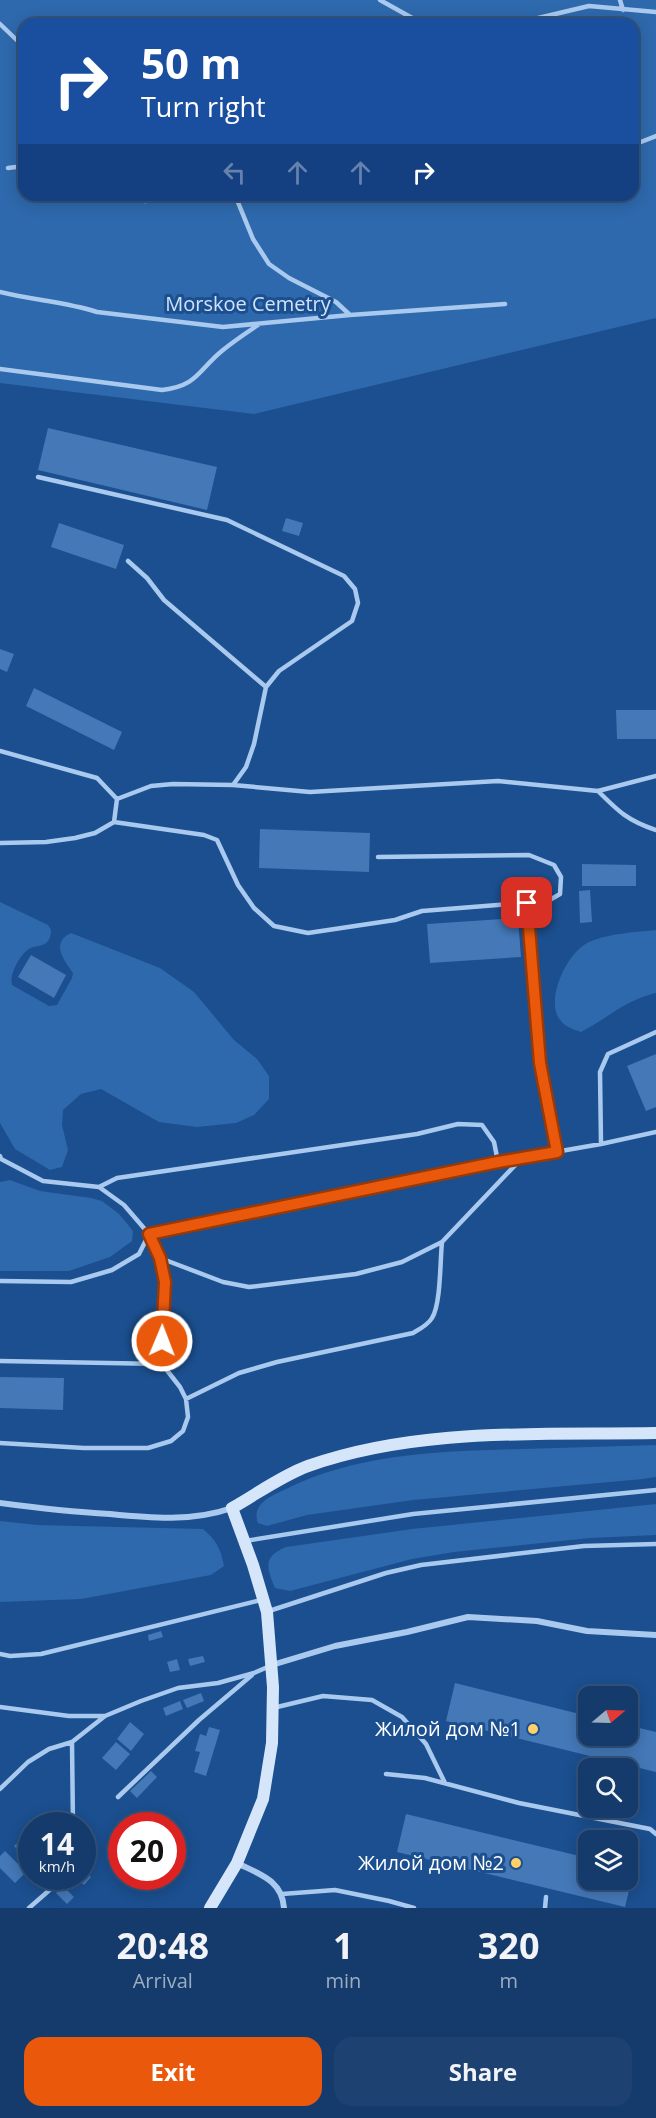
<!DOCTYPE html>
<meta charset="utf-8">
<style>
body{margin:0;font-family:"Open Sans",sans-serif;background:#1d4271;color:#f1f3f6;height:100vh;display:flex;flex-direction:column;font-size:22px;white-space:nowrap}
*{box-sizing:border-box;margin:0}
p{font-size:20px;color:#9dadc1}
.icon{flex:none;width:33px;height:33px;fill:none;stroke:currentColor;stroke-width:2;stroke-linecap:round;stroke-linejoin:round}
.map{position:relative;height:1908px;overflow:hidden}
.details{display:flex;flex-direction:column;background:#143b6b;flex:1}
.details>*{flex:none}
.top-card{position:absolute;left:18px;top:18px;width:621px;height:183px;border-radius:18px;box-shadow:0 3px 15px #0003,0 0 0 2px #33557e;background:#1a4fa0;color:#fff;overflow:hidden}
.needle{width:39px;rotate:71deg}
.buttons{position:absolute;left:578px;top:1686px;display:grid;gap:12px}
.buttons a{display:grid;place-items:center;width:60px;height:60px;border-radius:12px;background:#143b6b;box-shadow:0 3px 15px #0003,0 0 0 2px #33557e;font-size:30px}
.speed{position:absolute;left:18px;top:1812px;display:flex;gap:12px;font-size:30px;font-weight:700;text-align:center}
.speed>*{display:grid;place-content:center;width:78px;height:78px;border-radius:50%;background:#143b6b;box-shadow:0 3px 15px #0003,0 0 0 2px #33557e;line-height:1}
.speed small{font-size:15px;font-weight:400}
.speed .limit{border:9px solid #d22;background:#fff;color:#111}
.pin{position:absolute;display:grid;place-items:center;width:51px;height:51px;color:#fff;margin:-26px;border-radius:12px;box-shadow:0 3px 9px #0006}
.me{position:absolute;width:66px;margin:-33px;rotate:1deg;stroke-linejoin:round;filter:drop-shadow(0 0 4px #0008)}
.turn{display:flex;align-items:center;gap:21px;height:126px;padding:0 24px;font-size:27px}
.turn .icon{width:78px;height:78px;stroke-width:2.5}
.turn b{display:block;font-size:42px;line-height:51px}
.lanes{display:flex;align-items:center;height:57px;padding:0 24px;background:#0003;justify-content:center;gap:30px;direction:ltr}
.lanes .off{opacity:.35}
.eta{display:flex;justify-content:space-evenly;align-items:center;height:102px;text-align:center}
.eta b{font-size:36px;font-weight:700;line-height:42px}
.primary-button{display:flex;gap:12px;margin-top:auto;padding:12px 24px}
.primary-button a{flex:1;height:69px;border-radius:18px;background:#ea580c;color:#fff;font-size:24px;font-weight:700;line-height:69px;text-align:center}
.primary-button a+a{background:#1d4271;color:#f1f3f6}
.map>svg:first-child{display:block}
</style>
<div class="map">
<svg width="656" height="1908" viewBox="0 0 656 1908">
<rect width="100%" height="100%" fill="#1b4f8f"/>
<path fill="#2e69ad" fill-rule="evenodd" d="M0,0H656V318L254,414L0,383ZM24,24H633V195H24Z
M0,902L48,925L51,930C51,935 50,940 46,943C42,946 36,946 31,948C21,952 9,974 12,985L49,1006L57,1005L72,978L73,973C64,960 50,943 71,933L160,968L194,992L234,1040L257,1059L269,1076V1099L254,1115L236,1123L197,1127L159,1122L101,1089L81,1094L63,1110L62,1125L68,1150L62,1167L50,1170L15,1149L0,1123Z
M656,930V993C623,1001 610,1017 581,1032C572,1029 563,1026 558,1017C547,996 567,954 587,943C604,934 636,932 656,930Z
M10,1180L40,1191L91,1198L102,1201L119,1214L133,1231L132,1241L110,1257L69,1271H0V1182Z
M656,1445V1477L643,1479L413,1500L307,1515L267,1526L258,1523C251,1504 271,1496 286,1489C358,1453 444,1451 523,1449C567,1448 612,1446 656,1445Z
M656,1504V1535L590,1538L454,1552L412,1559L290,1591L275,1588C267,1568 262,1557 286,1547L412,1529Z
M0,1521L37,1525L203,1529C216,1540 221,1549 224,1566L211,1575L81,1599L0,1602Z"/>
<path fill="#4478b7" d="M48,428L217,467L207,510L38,470Z
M286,518L303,523L299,536L282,531Z
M59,523L124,545L116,569L51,547Z
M0,649L14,654L7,672L0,669Z
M34,688L122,732L114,750L26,706Z
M616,710H656V739H617Z
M260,829L370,833L369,872L259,868Z
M582,864L636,865V886H582Z
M590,890L592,922L580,923L579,891Z
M518,918L521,957L430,963L427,924Z
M31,955L66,975L54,998L18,977Z
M656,1054V1107L646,1111L627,1066Z
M0,1377L64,1378L63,1410L0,1408Z
M161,1631L163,1637L149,1641L148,1635Z
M203,1656L205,1662L190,1666L188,1659Z
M177,1659L180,1670L170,1672L167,1662Z
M455,1683L588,1716V1736H627V1725L656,1732V1772L446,1721Z
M201,1693L204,1701L187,1708L183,1700Z
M180,1701L183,1709L166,1716L163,1708Z
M130,1722L144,1734L131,1751L117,1739Z
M209,1727L220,1730L206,1776L194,1772L200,1752L195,1751L200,1734L206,1736Z
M116,1742L130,1754L116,1770L102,1758Z
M151,1771L157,1777L137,1798L130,1791Z
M406,1814L588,1858V1880H627V1868L634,1870L625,1907L397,1852Z
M46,1815L56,1826H42L39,1822Z
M24,1837L32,1844V1864L14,1846Z
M5,1851L26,1872L15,1883L0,1868V1856Z
M82,1869L91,1877L84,1885L75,1876H82Z
M63,1886L74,1897L67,1904L56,1893Z"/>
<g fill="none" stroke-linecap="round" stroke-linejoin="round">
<path stroke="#a9c9ee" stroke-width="4.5" d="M380,0L423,24
M620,0L623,10
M0,24L24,47
M513,24L589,6L656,12
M633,145L656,136
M8,168L24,166
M135,195L145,201
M0,292C32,300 66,302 97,312L223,327L350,315L336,302L289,278L269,264L253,239L235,195
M350,315L505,304
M0,369L162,390C198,386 198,370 223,350C234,341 246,333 258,325
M38,477L227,520L344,576L355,589L358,603L352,621L279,671L266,687L254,744L246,767L233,785L173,784L151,786L117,799L114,822
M128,561L147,578L164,600L266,687
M0,751L97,778L117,799
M233,785L310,792L498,781L598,791L656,776
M598,791C618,811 628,821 656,830
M0,843L46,842L75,838L95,833L114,822L204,835L217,840L238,885L254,908L274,926L308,933L395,920L422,911L548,901L560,894L561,877L554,865L529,855L378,857
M527,903L541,1063L557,1152
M601,1144L600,1072L608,1054L656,1032
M0,1156L1,1159L43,1181L99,1187L124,1205L149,1234L498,1162L601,1144L656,1132
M99,1187L117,1178L417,1134L458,1124L482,1125L494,1142L498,1162
M160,1258L223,1282L249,1287L356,1274L402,1262L442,1242L522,1158
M0,1281L71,1282L112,1270L139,1254L149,1234
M0,1361L162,1364
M186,1399L239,1373L277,1362L413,1333C420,1329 428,1325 432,1318C441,1304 440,1260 442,1242
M0,1443L84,1448H148L171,1441L183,1431L188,1417L186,1399L180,1387L162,1364L165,1282L160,1258L149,1234
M245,1541L413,1514L656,1490
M269,1611L386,1573L421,1565L584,1546L656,1544
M0,1654L10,1656L41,1654L261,1600
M0,1707L69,1716H105
M273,1708L323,1696L372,1700L402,1717L426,1744L445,1783
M72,1742L73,1826
M386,1774L425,1778L519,1803L650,1829L656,1834
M0,1789L28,1762L49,1749L72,1742L105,1716L141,1701L178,1688L218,1683L254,1673L270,1666
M118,1797L199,1720L252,1675
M282,1894L335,1890L389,1901L414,1908
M29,1908L53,1887L60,1876
M545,1908L546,1897"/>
<path stroke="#a9c9ee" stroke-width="6" d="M0,1503C37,1508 73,1512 110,1514C151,1518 192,1522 232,1508
M272,1665L335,1646L407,1632L468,1617L537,1621L587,1631L656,1635
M237,1863C259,1874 282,1880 284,1908"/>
<path stroke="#d6e6fa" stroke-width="12" d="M210,1908L237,1863L263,1799L272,1743L273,1687L267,1612L253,1565L232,1508C257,1494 281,1476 308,1466C418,1427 541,1435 656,1433"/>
</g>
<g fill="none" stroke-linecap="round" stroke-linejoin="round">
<g stroke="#983908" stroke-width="15">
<path id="route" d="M162,1341L165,1282L160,1258L149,1234L498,1162L557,1152L540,1063L527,903"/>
</g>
<use href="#route" stroke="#ea580c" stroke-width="10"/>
</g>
<g fill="#ffd166" stroke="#1b4f8f" stroke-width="2">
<circle cx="533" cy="1729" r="6"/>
<circle cx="516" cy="1863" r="6"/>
</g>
<g text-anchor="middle" stroke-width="6" stroke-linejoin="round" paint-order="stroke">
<g font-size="20" fill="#cfe3fa" stroke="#1b4f8f">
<text x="248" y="311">Morskoe Cemetry</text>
</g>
<g font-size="20" fill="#fff" stroke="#1b4f8f" text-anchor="end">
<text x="521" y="1736">Жилой дом №1</text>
<text x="504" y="1870">Жилой дом №2</text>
</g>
</g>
</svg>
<div class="buttons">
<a><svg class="needle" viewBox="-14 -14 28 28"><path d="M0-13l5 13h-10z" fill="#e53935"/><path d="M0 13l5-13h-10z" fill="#9dadc1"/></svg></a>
<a><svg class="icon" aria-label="search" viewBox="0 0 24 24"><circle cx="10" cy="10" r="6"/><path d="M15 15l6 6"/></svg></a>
<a><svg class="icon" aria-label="layers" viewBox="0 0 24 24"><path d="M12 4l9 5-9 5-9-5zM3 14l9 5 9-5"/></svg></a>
</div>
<div class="speed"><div>14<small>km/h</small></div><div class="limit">20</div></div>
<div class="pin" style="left:527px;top:903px;background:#d93025"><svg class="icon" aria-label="arrive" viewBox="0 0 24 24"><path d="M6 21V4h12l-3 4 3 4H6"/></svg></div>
<svg class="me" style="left:162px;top:1341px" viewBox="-20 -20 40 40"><circle r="17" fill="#ea580c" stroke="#fff" stroke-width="3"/><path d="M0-11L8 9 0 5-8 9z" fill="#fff"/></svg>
<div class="top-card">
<div class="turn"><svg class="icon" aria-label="right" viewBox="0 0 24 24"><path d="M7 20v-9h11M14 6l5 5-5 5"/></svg><div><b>50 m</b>Turn right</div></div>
<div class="lanes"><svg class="icon off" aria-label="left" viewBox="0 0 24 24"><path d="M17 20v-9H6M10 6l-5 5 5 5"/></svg><svg class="icon off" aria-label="ahead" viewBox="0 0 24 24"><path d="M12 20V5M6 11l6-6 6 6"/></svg><svg class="icon off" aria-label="ahead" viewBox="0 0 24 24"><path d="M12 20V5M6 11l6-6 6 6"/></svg><svg class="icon" aria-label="right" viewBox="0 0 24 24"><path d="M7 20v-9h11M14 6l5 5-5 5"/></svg></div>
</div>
</div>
<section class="details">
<div class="eta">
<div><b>20:48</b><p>Arrival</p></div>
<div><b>1</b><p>min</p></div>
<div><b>320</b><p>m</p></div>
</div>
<div class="primary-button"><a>Exit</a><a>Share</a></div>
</section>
